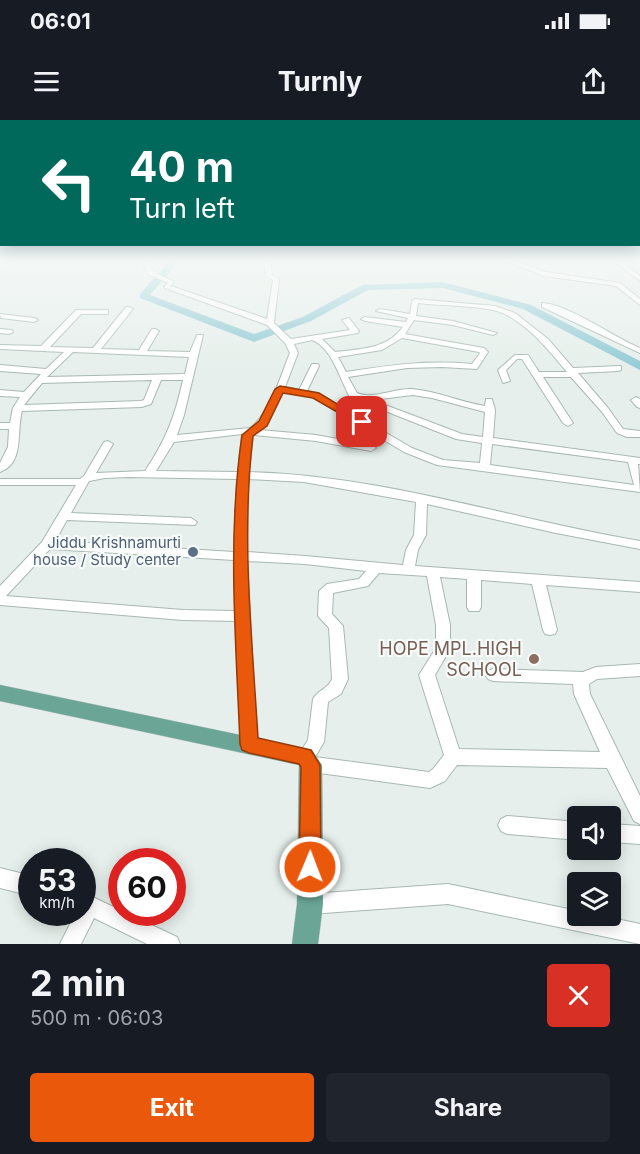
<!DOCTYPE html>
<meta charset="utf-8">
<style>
body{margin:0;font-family:Inter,sans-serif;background:#20242c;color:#f1f3f6;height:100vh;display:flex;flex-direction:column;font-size:22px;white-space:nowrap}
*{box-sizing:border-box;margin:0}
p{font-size:20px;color:#9ea1a6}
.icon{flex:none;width:33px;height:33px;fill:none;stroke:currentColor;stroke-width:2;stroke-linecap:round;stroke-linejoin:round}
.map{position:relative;height:824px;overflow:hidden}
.panel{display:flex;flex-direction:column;background:#171b24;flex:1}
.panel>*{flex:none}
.hud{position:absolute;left:0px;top:0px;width:640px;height:126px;box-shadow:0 3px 15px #0003;background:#00695c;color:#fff;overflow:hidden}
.fabs{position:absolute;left:567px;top:686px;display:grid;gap:12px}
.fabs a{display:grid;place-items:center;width:54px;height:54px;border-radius:6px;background:#171b24;box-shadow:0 3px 15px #0003;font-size:30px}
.speed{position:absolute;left:18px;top:728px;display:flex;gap:12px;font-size:30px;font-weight:700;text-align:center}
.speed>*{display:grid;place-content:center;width:78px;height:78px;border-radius:50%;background:#171b24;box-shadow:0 3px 15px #0003;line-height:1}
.speed small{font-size:15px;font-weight:400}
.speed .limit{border:9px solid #d22;background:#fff;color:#111}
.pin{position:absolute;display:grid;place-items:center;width:51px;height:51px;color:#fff;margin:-26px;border-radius:12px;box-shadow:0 3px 9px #0006}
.me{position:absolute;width:66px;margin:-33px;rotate:1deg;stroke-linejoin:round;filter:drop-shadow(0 0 4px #0008)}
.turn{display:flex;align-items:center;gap:21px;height:126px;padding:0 30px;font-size:27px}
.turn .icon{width:78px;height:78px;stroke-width:2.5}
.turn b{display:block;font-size:42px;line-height:51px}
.round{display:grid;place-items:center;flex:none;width:63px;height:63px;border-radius:6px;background:#20242c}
.head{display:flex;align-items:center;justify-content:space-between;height:102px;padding:0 30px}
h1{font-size:36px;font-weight:700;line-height:45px}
.action{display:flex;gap:12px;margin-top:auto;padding:12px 30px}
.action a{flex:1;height:69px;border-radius:6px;background:#ea580c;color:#fff;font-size:24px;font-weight:700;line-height:69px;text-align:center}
.action a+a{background:#20242c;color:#f1f3f6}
.status{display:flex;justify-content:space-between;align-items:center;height:42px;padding:0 30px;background:#171b24;direction:ltr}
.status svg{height:16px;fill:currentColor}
header{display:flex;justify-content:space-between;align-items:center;height:78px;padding:0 30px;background:#171b24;font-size:27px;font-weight:700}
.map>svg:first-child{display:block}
</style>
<div class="status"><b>06:01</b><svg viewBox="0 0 49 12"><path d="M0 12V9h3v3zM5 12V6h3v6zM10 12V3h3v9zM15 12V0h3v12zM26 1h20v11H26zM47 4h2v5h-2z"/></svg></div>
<header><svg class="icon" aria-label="menu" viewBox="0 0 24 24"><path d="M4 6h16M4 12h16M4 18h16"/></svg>Turnly<svg class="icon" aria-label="share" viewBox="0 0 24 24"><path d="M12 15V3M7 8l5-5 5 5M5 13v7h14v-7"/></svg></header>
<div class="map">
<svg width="640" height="824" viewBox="0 0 640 824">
<rect width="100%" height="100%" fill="#e6efeb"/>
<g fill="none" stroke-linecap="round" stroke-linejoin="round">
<path fill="#8ec9d4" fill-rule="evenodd" d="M170,140H180L150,175L254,214L303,197L362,165L443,162L531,185L640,241V250L523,189L443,168L368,170L311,201L254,222L140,178V174Z"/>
<g stroke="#a8b8b2" stroke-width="2">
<path id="minor" d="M141,140H147C152,154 161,156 174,161L171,166L267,199L273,160L266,156L264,140H270L272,155L279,159L274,203L291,219L350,210L342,200L349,198L359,211L358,213L322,219L335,232C361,229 387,229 403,207L365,201L361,199L365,197L406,202L408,198L376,191L380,189L410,194L412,181L415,179L495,186L515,193L548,219L573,248L621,246V250L618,251L578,253L608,288L623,309L640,311V317H627L617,313L602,292L571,257H543L573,303L568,306L563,303L522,239H517L506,250L510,261L503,263L498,250L515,235H528L539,252H567C549,230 521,196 493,190C469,185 442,186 418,183L416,196L453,201L497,213L493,215L453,205L414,200L405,214L484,228L488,232L477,249L442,247L407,248L348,257L357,273C372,280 394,268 412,269C437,271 460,282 485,286L486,279H492L495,290L493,318L640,338V344H638L640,372L437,345L404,332L312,277L283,272L268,303L260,310L316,315L371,325L376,328L371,331L316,321L253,315L249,352C381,355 510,399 640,421V429L556,413L427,384L426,415L418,430L415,446L640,462V472L546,465L557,510L555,514L550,515L545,514L543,510L532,464L481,460V487L479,491H469L467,487V459L440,457L450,505V529L435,555L459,629L600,632L574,574L573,564L493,561L488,559L485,555L488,551L493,549L583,552L596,547L640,544V556L597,559L589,564L590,574L640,676V704L634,701L607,648L457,645L445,661L430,668L305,651L303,644L299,643L297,637L308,620L313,579C318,570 328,569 332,559L329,508L318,496L319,471L327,464L359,459L366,451L305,444L247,441L257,624L255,629L249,632L243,629L241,624L236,501L183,500L0,485V466L42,422L76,365H0V359H80L84,356L104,322L108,321L113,324L96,353L145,351C166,320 175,296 183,260H161L151,284L142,287L22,291C16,311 25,343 0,352V343L8,327L9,309H0V303H10L13,288L20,277L0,276V270L24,272L41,254L0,251V245L46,249L64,232L0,229V225L41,226L76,190H108V194H81L50,227L93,228L126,187H129L133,189L101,229L139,230L152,209H155L159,211L147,231L190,232L197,215H203L184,295L177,315L250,308C271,292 280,257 290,233L285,223L267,205L165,168L164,167L168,163L148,154ZM402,218L479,232L480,233L472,244C426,240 391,245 346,252L338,237L382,230ZM312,220C332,227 340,260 350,277L456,319L482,323L480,343L443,340L412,328L318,273L307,271L319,246L318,244H312L299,270L285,267L298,233L294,224ZM73,232L189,237L185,254L47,257ZM152,260L144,280L141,281L24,285L42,263ZM413,275L432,278L485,292L483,317L462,314L372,280ZM242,314L238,352L156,351L174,322ZM492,324L628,342L634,365L490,345ZM128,357L237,359L234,432L55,421L67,400L195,405L197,402L191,398L71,393L89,361L105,358ZM248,359L304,362L416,382L414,415L406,430L403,445L305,436L247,432ZM50,429L234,440L235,491L183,490L6,476ZM379,453L427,456L436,505V528L419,555L444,635L433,649L429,652L315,637L324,622L328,582L341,574L348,559L343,506L332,494L333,473L368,466Z
M503,140H512L545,152L620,163L640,179V185L616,166L544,156Z
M612,140H619L640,156V161Z
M542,183C566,183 615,218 640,228V233L542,187Z
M0,194L34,198L38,200L34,202L1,198Z
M0,209L12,210L13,212L9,214L0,213Z
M636,277L640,279V288L637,287L631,280Z
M507,696L578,702V720L507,714L501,711L498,705L501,699Z
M610,704L640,706V724L610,722Z
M0,748L32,756V776L0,768Z
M448,764L578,791V795H598L640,804V824L448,784L310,794L303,791L300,784L303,777L310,774Z
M82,772L177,817L180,824H147L94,798L81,824H60L76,792H82Z"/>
</g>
<g stroke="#c2cac8" stroke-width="1">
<path id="major" d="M0,565L312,630L322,645L323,784L318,824H292L297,784L299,645L0,581Z"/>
</g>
<use href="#minor" fill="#fff" fill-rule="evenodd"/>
<use href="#major" fill="#6aa596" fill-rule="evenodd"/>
</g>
<linearGradient id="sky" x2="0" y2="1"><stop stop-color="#84bce0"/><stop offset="0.55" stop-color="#f4f8f6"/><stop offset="1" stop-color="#f4f8f6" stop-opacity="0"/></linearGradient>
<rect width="640" height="255" fill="url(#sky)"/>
<path fill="#ea580c" stroke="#983908" stroke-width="1.5" d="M280,266L319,273L367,302L366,304H358L313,278L283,273L267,306L253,316C241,416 252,517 258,618L311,630L320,645L321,747L318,755L310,758L302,755L299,747L301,647L299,644L249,633L242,630L240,624C236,521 227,417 242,315L259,301L275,269Z"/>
<circle fill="#5c6f8a" stroke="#f7fbf9" stroke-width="2" cx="193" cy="432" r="6"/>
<circle fill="#8d6e63" stroke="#f7fbf9" stroke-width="2" cx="534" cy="539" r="6"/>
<g text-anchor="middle" stroke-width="4.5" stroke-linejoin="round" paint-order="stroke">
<g font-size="15" fill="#4e5e75" stroke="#f7fbf9" text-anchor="end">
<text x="181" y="428">Jiddu Krishnamurti<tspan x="181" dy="17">house / Study center</tspan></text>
</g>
<g font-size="18" fill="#785e54" stroke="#f7fbf9" text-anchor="end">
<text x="522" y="535">HOPE MPL.HIGH<tspan x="522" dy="21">SCHOOL</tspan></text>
</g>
</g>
</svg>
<div class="fabs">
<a><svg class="icon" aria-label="sound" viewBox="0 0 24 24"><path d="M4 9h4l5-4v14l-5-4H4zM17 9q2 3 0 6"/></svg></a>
<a><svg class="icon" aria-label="layers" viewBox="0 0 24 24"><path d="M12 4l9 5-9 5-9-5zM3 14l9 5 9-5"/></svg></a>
</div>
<div class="speed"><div>53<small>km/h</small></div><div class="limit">60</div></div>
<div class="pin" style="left:362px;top:302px;background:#d93025"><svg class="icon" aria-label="arrive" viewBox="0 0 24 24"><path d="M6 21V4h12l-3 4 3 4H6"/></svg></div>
<svg class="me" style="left:310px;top:747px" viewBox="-20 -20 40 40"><circle r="17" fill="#ea580c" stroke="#fff" stroke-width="3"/><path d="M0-11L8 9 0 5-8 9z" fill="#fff"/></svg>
<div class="hud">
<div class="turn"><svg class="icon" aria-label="left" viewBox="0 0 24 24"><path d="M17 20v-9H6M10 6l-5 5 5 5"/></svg><div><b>40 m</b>Turn left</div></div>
</div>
</div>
<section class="panel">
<div class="head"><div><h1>2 min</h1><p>500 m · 06:03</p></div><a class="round" style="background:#d93025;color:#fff"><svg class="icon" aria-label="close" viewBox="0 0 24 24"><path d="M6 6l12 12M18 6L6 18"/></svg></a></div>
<div class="action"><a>Exit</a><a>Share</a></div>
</section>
